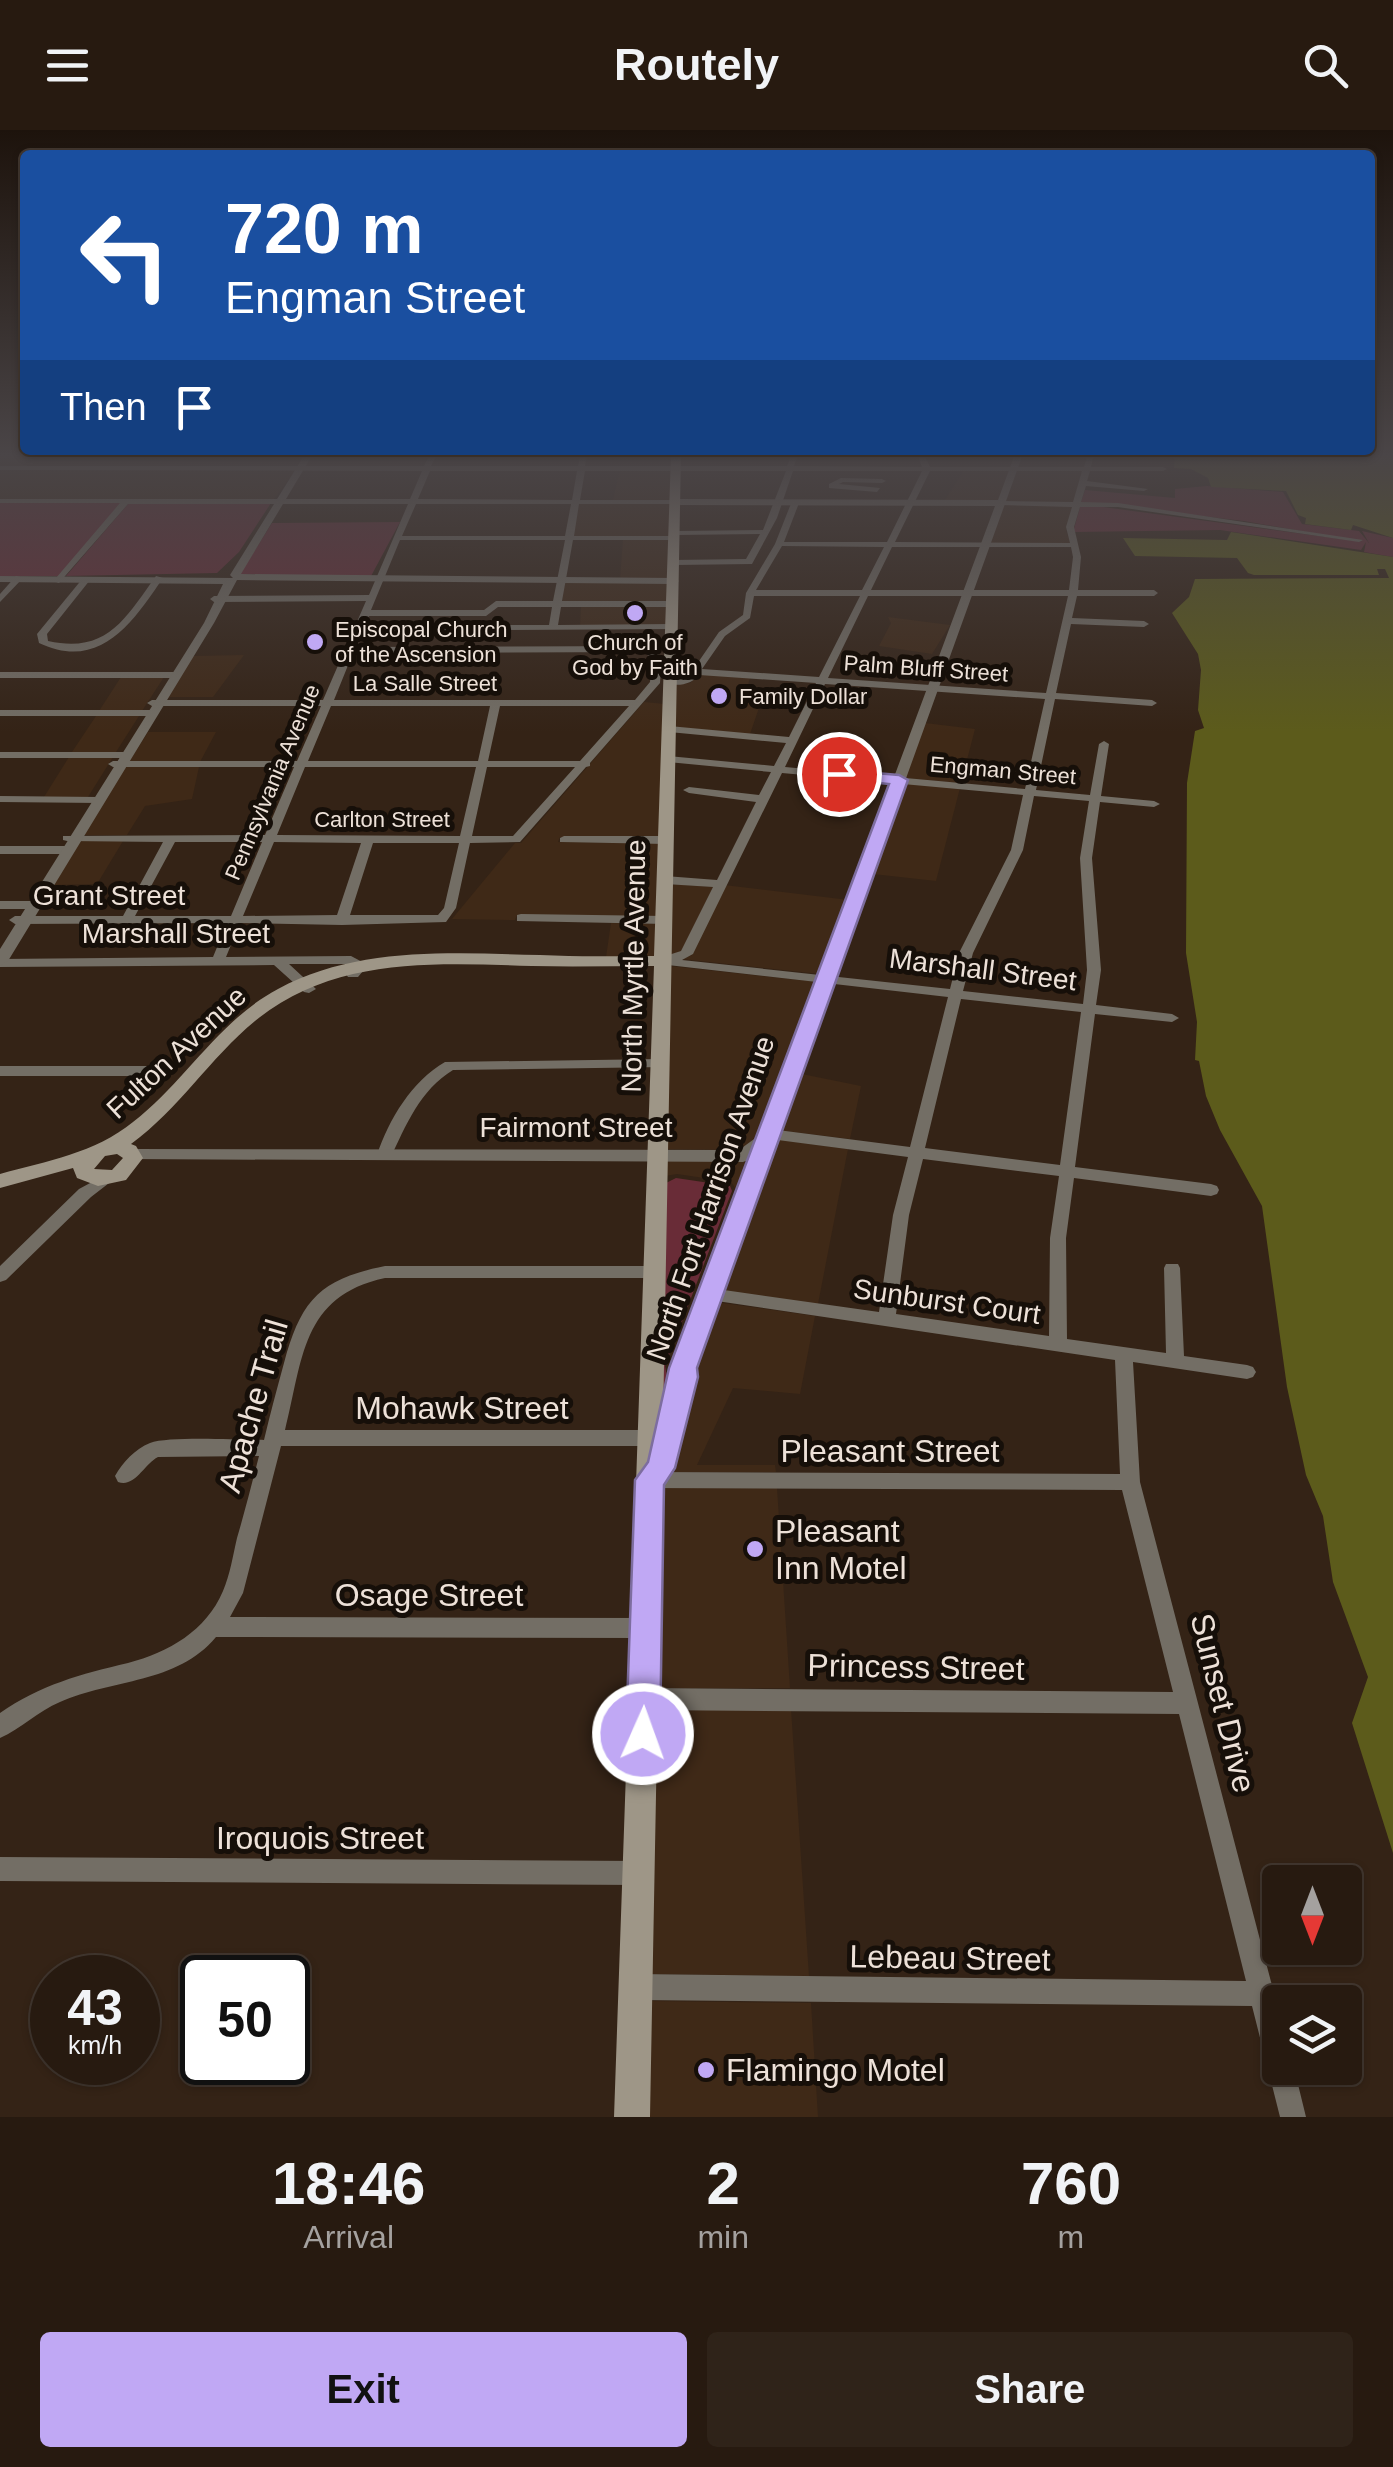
<!DOCTYPE html>
<style>
body{margin:0;font-family:Arial,sans-serif;background:#2f2319;color:#f1f3f6;height:100vh;display:flex;flex-direction:column;font-size:38px;white-space:nowrap}
*{box-sizing:border-box;margin:0}
p{font-size:32px;color:#a4a19f}
.icon{flex:none;width:55px;height:55px;fill:none;stroke:currentColor;stroke-width:2;stroke-linecap:round;stroke-linejoin:round}
.map{position:relative;height:1987px;overflow:hidden}
.side{display:flex;flex-direction:column;background:#271a10;flex:1}
.side>*{flex:none}
.banner{position:absolute;left:20px;top:20px;width:1355px;height:305px;border-radius:10px;box-shadow:0 2px 8px #0004,0 0 0 2px #433830;background:#1a4fa0;color:#fff;overflow:hidden}
.needle{width:65px;rotate:180deg}
.buttons{position:absolute;left:1262px;top:1735px;display:grid;gap:20px}
.buttons a{display:grid;place-items:center;width:100px;height:100px;border-radius:10px;background:#271a10;box-shadow:0 2px 8px #0004,0 0 0 2px #433830;font-size:50px}
.speed{position:absolute;left:30px;top:1825px;display:flex;gap:20px;font-size:50px;font-weight:700;text-align:center}
.speed>*{display:grid;place-content:center;width:130px;height:130px;border-radius:50%;background:#271a10;box-shadow:0 2px 8px #0004,0 0 0 2px #433830;line-height:1}
.speed small{font-size:25px;font-weight:400}
.speed .limit{border:5px solid #111;border-radius:15px;background:#fff;color:#111}
.pin{position:absolute;display:grid;place-items:center;width:85px;height:85px;color:#fff;margin:-42px;border:5px solid #fff;border-radius:50%;box-shadow:0 2px 10px #0007}
.me{position:absolute;width:110px;margin:-55px;rotate:2deg;stroke-linejoin:round;filter:drop-shadow(0 0 8px #0008)}
.turn{display:flex;align-items:center;gap:35px;height:210px;padding:0 40px;font-size:45px}
.turn .icon{width:130px;height:130px;stroke-width:2.5}
.turn b{display:block;font-size:70px;line-height:85px}
.then{display:flex;align-items:center;height:95px;padding:0 40px;background:#0003;gap:20px;font-size:38px}
.eta{display:flex;justify-content:space-evenly;align-items:center;height:170px;text-align:center}
.eta b{font-size:60px;font-weight:700;line-height:70px}
.action{display:flex;gap:20px;margin-top:auto;padding:20px 40px}
.action a{flex:1;height:115px;border-radius:10px;background:#c0a8f4;color:#111;font-size:40px;font-weight:700;line-height:115px;text-align:center}
.action a+a{background:#2f2319;color:#f1f3f6}
header{display:flex;justify-content:space-between;align-items:center;height:130px;padding:0 40px;background:#271a10;font-size:45px;font-weight:700}
.map>svg:first-child{display:block}
</style>
<header><svg class="icon" aria-label="menu" viewBox="0 0 24 24"><path d="M4 6h16M4 12h16M4 18h16"/></svg>Routely<svg class="icon" aria-label="search" viewBox="0 0 24 24"><circle cx="10" cy="10" r="6"/><path d="M15 15l6 6"/></svg></header>
<div class="map">
<svg width="1393" height="1987" viewBox="0 0 1393 1987">
<rect width="100%" height="100%" fill="#342316"/>
<path fill="#3f2917" d="M0,324H189L177,337H0Z
M312,324H430L417,337H304Z
M620,339L672,340V371L613,370Z
M0,340H296L273,370H0Z
M964,340H1010L998,372H944Z
M1017,340H1043L1083,341L1074,372H1005Z
M579,373H672L671,407H573Z
M1004,374H1073L1066,401L1071,414H990Z
M623,410H671V449H620Z
M565,452H670V472H562Z
M581,476H670L669,496H580Z
M888,487L950,495L932,524L879,516L891,493Z
M244,525L213,567H170L166,570L192,526Z
M700,544L750,548L743,572L760,575L750,604L674,597L675,554L690,553Z
M121,547H164L142,581H99Z
M644,572L665,574L661,707H560L558,712L660,713V787L517,785L515,790L452,789L515,713H521Z
M96,586H139L116,622H72Z
M925,593L975,599L961,653L905,648Z
M148,602H216L200,632H129Z
M69,627H113L88,667H44Z
M124,637H199L192,669L145,676L127,705H82Z
M903,653L960,658L936,751L873,744Z
M79,711H123L97,754L52,755Z
M670,754L713,757L682,821L670,825Z
M724,755L849,770L820,844L682,829L692,825Z
M611,793L660,794L658,827H606Z
M670,836L818,852L763,1002L745,1020L665,1019Z
M797,943L861,956L850,1009L778,1000Z
M774,1009L848,1019L818,1174L720,1160Z
M752,1029L676,1248L672,1237L738,1062L731,1052L677,1044L665,1046V1030Z
M715,1172L815,1186L800,1264L733,1258L697,1335H775L776,1342H668L693,1252L691,1241Z
M657,1358H777L790,1558H654Z
M653,1579H791L809,1846L648,1844Z
M647,1871L811,1873L818,1987H646Z"/>
<path fill="#692c37" d="M1207,356L1283,362L1302,394L1359,401L1369,413L1362,401L1393,408V427L1364,422L1366,412L1361,420L1220,400L1073,402L1081,374L1363,412L1244,391L1081,372L1085,360L1175,368V359Z
M0,373H122L59,446H0Z
M129,373H271L239,422L217,443L66,446Z
M400,392L370,448L240,444L272,393Z
M676,1048L730,1056L732,1061L665,1236L667,1246L674,1255L660,1288L666,1053Z"/>
<path fill="#5c5b1b" d="M1175,324H1393V408L1353,395L1351,400L1305,394L1306,388L1298,385L1286,361L1211,357L1208,348L1191,339L1174,338Z
M1231,402L1393,427V1723L1352,1593L1368,1547L1333,1452L1323,1386L1306,1345L1287,1257L1262,1076L1220,1000L1206,966L1199,931L1195,930L1197,892L1186,823L1187,653L1195,601L1204,598L1198,580L1201,540L1198,524L1172,483L1189,467L1195,449L1389,448L1385,439H1377L1379,445H1254L1248,443L1237,428L1135,426L1123,408L1227,410Z"/>
<g fill="none" stroke-linecap="round" stroke-linejoin="round">
<path fill="#736e65" fill-rule="evenodd" d="M430,324H437L431,336H578L581,324H587L585,336H787L792,324H798L794,336L922,337L917,324H924L930,337H1084L1088,324H1094L1091,337H1163L1167,339L1163,341H1090L1087,351L1148,359L1144,361L1086,356L1081,372L1118,373L1363,410L1359,412L1118,377H1080L1074,397L1081,427L1078,460H1154L1158,463L1154,466H1077L1072,488L1144,491L1149,494L1144,497L1071,494L1056,563L1152,570L1157,573L1152,576L1055,569L1036,660L1090,665L1099,614L1104,611L1109,614L1101,666L1154,671L1160,674L1154,677L1100,672L1092,728L1101,840L1096,875L1172,884L1179,888L1172,892L1095,884L1075,1037L1211,1054L1217,1056L1219,1060L1217,1064L1211,1066L1074,1048L1066,1108L1067,1209L1166,1223L1164,1138L1166,1134H1178L1180,1138L1184,1226L1247,1235L1253,1237L1256,1242L1253,1247L1247,1249L1133,1232L1140,1352L1280,1886V1938H1294L1306,1987H1280L1252,1876L637,1870L628,1866L624,1857L628,1848L637,1844L1246,1851L1179,1584L644,1580L636,1576L633,1569L636,1562L644,1558L1173,1562L1122,1360L649,1358L642,1356L639,1350L642,1344L649,1342L1120,1344L1115,1230L710,1170L704,1169L702,1164L704,1159L710,1158L879,1182L893,1085L908,1027L770,1009L762,1004L770,999L910,1017L948,867L659,834L657,831L659,828L681,821L713,757L665,754L659,750L665,746L717,750L756,672L689,663L683,660L689,657L759,665L771,642L668,632L663,629L668,626L774,636L786,613L669,602L664,599L669,596L789,607L816,553L699,545C693,554 675,558 666,552L688,547L719,502L743,485L746,463L775,414L792,371L799,373L784,412H887L922,341H793L777,388L752,434L675,435L671,432L672,430L746,429L760,404L675,405L671,403L675,401L763,400L786,341H585L580,370H675L679,372L675,374H579L574,406H675L679,408L675,410H573L562,471H674L678,474L674,477H561L558,495L673,494L676,495V499L363,501L356,517L653,516L656,517L658,519L655,521L662,528L660,553L590,633V636L586,637L520,712L470,713L456,778L446,792L342,795L240,793L226,827L351,826L368,835L358,847H348L346,844L353,836L349,834H289L316,859L309,863L304,862L274,835L0,837V829L213,827L227,793L15,794L9,790L15,786H123L163,712L67,711L63,710V706L265,705L294,637H113L108,634L113,631H297L321,576H152L147,573L152,570H323L366,471L214,472L210,469L214,466L369,465L408,374H128L59,453L56,452V448L120,373H0V369H410L422,341L0,340V336H424ZM430,341H577L572,370L418,369ZM930,341H1082L1073,372L1001,371L997,373L1001,375L1072,377L1066,397L1070,413L895,412ZM416,374H571L565,406H402ZM400,410H565L553,471H496L484,480H371ZM782,416L884,417L862,460H756ZM892,417H1071L1073,427L1069,460H871ZM754,466H860L819,547L702,539L725,506L750,488ZM868,466H1068L1046,563L828,548ZM498,477H552L549,495H365L369,486H486ZM644,522L652,529L650,552L635,570H334L353,523ZM825,554L1045,569L1025,659L785,637ZM331,576H490L478,631H308ZM500,576H629L580,631H488ZM305,637H476L460,706L277,705ZM487,637H575L513,706H472ZM782,643L1023,665L1011,720L959,823L950,859L682,830L693,824ZM1034,666L1089,671L1080,728L1087,840L1083,874L963,861L973,823L1023,720ZM175,712H262L231,786H135ZM274,712L361,713L337,785L243,786ZM373,713H459L444,778L438,785H350ZM961,869L1081,882L1060,1035L925,1018ZM923,1029L1059,1046L1050,1108L1049,1206L896,1184L909,1085Z
M841,348L882,349L886,351L882,353L843,352L839,354L880,358L877,362L829,358V354Z
M16,446L23,448L0,472V464Z
M156,446L163,448C133,492 100,542 39,513L37,504L83,448L90,450L47,504L48,511C107,524 125,489 156,446Z
M0,542H176L181,545L176,548H0Z
M0,580H153L158,583L153,586H0Z
M0,622H127L132,625L127,628H0Z
M0,666L99,667L105,670L99,673L0,672Z
M564,706H666L672,710L666,714L560,712V708Z
M0,716H68L74,720L68,724H0Z
M0,771H34L40,775L34,779H0Z
M521,784L665,786L671,790L665,794L517,791V785Z
M661,929L666,931L668,934L666,937L453,940C420,960 406,995 390,1029L385,1030L377,1025C389,989 412,951 445,932Z
M0,936H166L173,941L166,946H0Z
M105,1045L111,1046L113,1050L91,1067L6,1150L0,1152V1136L79,1059Z
M385,1136H656L662,1138L664,1142L662,1146L656,1148H385C301,1166 303,1230 285,1300H651L658,1302L660,1308L658,1314L651,1316H281L243,1463L230,1487L646,1488L653,1491L656,1498L653,1505L646,1508L216,1507C177,1554 112,1549 60,1572C38,1581 21,1599 0,1608V1583C40,1555 81,1544 128,1533C169,1522 206,1501 223,1461C230,1445 233,1425 237,1408C245,1381 252,1353 259,1326L158,1327C144,1334 135,1358 118,1352L115,1346C123,1332 135,1319 150,1313C169,1306 239,1310 264,1310C270,1284 277,1259 284,1233C301,1170 320,1149 385,1136Z
M0,1727L640,1731L648,1735L652,1743L648,1751L640,1755L0,1751Z"/>
<path fill="#736e65" fill-rule="evenodd" d="M305,324H313L241,444L674,448L679,451L674,454L237,450L214,493L8,831L0,836V819L204,493L223,454L0,452V446L233,448L230,445Z
M1015,324H1023L693,1239L694,1247C689,1271 677,1369 642,1357L639,1350L651,1334L674,1247L673,1239L751,1029L743,1032L126,1029L123,1025L132,1019L739,1020L761,1004L995,376L675,375L670,372L675,369L998,370Z"/>
<path fill="#9e9687" fill-rule="evenodd" d="M671,324H681L650,1987H614L654,836C613,836 572,837 532,836C436,833 334,826 255,891C210,928 179,979 131,1014L136,1016L143,1028L126,1050L98,1056L77,1048L73,1038L0,1058V1044C47,1031 95,1023 133,992C185,952 219,890 278,859C358,816 452,823 540,825C578,827 616,826 654,826ZM117,1024L123,1028L112,1040L94,1039L105,1026Z"/>
</g>
<linearGradient id="sky" x2="0" y2="1"><stop stop-color="#1d130c"/><stop offset="0.54" stop-color="#4a4547"/><stop offset="1" stop-color="#4a4547" stop-opacity="0"/></linearGradient>
<rect width="1393" height="602" fill="url(#sky)"/>
<path fill="#c0a8f4" stroke="#7d6d9f" stroke-width="2.5" d="M839,640L899,645L908,650L697,1238L698,1247L675,1338L664,1355L660,1604L655,1615L643,1620L631,1615L626,1604L635,1350L648,1332L669,1238L889,654L833,648L830,644Z"/>
<g fill="#c0a8f4" stroke="#160f09" stroke-width="4">
<circle cx="635" cy="483" r="10"/>
<circle cx="315" cy="512" r="10"/>
<circle cx="719" cy="566" r="10"/>
<circle cx="755" cy="1419" r="10"/>
<circle cx="706" cy="1940" r="10"/>
</g>
<g text-anchor="middle" stroke-width="10" stroke-linejoin="round" paint-order="stroke">
<g font-size="22" fill="#ede1d8" stroke="#160f09" text-anchor="start">
<text x="335" y="507">Episcopal Church<tspan x="335" dy="25">of the Ascension</tspan></text>
<text x="635" y="520" text-anchor="middle">Church of<tspan x="635" dy="25">God by Faith</tspan></text>
<text x="739" y="574">Family Dollar</text>
</g>
<g font-size="22" fill="#ede1d8" stroke="#160f09">
<text transform="translate(926 538) rotate(4)" y="8">Palm Bluff Street</text>
<text x="425" y="561">La Salle Street</text>
<text transform="translate(1003 640) rotate(5)" y="8">Engman Street</text>
<text transform="translate(272 652) rotate(-67)" y="8">Pennsylvania Avenue</text>
<text x="382" y="697">Carlton Street</text>
</g>
<g font-size="28" fill="#ede1d8" stroke="#160f09">
<text x="109" y="775">Grant Street</text>
<text x="176" y="813">Marshall Street</text>
<text transform="translate(633 836) rotate(-89)" y="10">North Myrtle Avenue</text>
<text transform="translate(983 839) rotate(7)" y="10">Marshall Street</text>
<text transform="translate(176 922) rotate(-43)" y="10">Fulton Avenue</text>
<text x="576" y="1007">Fairmont Street</text>
<text transform="translate(710 1068) rotate(-71)" y="10">North Fort Harrison Avenue</text>
<text transform="translate(947 1171) rotate(8)" y="10">Sunburst Court</text>
</g>
<g font-size="32" fill="#ede1d8" stroke="#160f09">
<text transform="translate(253 1276) rotate(-74)" y="11">Apache Trail</text>
<text x="462" y="1289">Mohawk Street</text>
<text x="890" y="1332">Pleasant Street</text>
<text x="429" y="1476">Osage Street</text>
<text transform="translate(916 1537) rotate(1)" y="11">Princess Street</text>
<text transform="translate(1223 1573) rotate(76)" y="11">Sunset Drive</text>
<text x="320" y="1719">Iroquois Street</text>
<text transform="translate(950 1828) rotate(1)" y="11">Lebeau Street</text>
</g>
<g font-size="32" fill="#ede1d8" stroke="#160f09" text-anchor="start">
<text x="775" y="1412">Pleasant<tspan x="775" dy="37">Inn Motel</tspan></text>
<text x="726" y="1951">Flamingo Motel</text>
</g>
</g>
</svg>
<div class="buttons">
<a><svg class="needle" viewBox="-14 -14 28 28"><path d="M0-13l5 13h-10z" fill="#e53935"/><path d="M0 13l5-13h-10z" fill="#a4a19f"/></svg></a>
<a><svg class="icon" aria-label="layers" viewBox="0 0 24 24"><path d="M12 4l9 5-9 5-9-5zM3 14l9 5 9-5"/></svg></a>
</div>
<div class="speed"><div>43<small>km/h</small></div><div class="limit">50</div></div>
<div class="pin" style="left:839px;top:644px;background:#d93025"><svg class="icon" aria-label="arrive" viewBox="0 0 24 24"><path d="M6 21V4h12l-3 4 3 4H6"/></svg></div>
<svg class="me" style="left:643px;top:1604px" viewBox="-20 -20 40 40"><circle r="17" fill="#c0a8f4" stroke="#fff" stroke-width="3"/><path d="M0-11L8 9 0 5-8 9z" fill="#fff"/></svg>
<div class="banner">
<div class="turn"><svg class="icon" aria-label="left" viewBox="0 0 24 24"><path d="M17 20v-9H6M10 6l-5 5 5 5"/></svg><div><b>720 m</b>Engman Street</div></div>
<div class="then">Then<svg class="icon" aria-label="arrive" viewBox="0 0 24 24"><path d="M6 21V4h12l-3 4 3 4H6"/></svg></div>
</div>
</div>
<section class="side">
<div class="eta">
<div><b>18:46</b><p>Arrival</p></div>
<div><b>2</b><p>min</p></div>
<div><b>760</b><p>m</p></div>
</div>
<div class="action"><a>Exit</a><a>Share</a></div>
</section>
